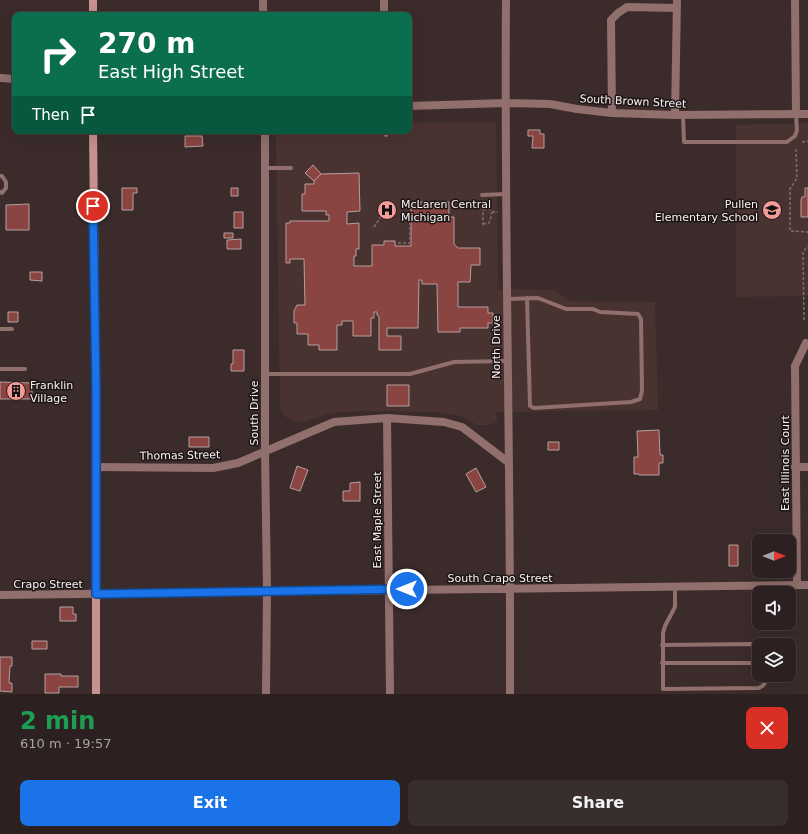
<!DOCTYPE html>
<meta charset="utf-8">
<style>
body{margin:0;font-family:"DejaVu Sans",sans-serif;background:#382e2d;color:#f1f3f6;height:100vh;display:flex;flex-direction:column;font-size:15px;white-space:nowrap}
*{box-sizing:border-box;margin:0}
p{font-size:13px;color:#a6a3a5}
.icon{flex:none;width:22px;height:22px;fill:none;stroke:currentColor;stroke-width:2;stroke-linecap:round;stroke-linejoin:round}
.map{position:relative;height:694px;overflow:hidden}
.drawer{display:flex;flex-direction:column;background:#2c2120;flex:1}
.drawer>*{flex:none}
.hud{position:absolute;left:12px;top:12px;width:400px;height:122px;border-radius:8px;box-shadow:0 4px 16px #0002,0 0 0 1px #483e3e;background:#0b6e4f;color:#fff;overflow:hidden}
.needle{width:26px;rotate:90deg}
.controls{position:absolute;left:752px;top:534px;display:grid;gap:8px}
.controls a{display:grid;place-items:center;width:44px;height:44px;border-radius:8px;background:#2c2120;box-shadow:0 4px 16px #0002,0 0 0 1px #483e3e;font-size:20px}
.pin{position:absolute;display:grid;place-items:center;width:34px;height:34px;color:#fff;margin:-17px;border:2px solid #fff;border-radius:50%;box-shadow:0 1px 4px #0007}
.me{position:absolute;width:44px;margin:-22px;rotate:270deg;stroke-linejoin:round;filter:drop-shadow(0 0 3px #0008)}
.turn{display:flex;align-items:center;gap:14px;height:84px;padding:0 20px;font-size:18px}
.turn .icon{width:52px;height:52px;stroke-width:2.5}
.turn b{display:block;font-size:28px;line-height:34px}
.then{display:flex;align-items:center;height:38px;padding:0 20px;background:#0003;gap:8px;font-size:15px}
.round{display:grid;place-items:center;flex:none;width:42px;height:42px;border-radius:8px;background:#382e2d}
.headline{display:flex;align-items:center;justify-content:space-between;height:68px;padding:0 20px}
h1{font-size:24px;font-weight:700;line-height:30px;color:#1e9e55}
.button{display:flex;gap:8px;margin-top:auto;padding:8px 20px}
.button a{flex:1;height:46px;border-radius:8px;background:#1a73e8;color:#fff;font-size:16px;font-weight:700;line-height:46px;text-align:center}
.button a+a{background:#382e2d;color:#f1f3f6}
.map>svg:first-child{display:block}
</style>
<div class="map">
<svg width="808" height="694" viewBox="0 0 808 694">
<rect width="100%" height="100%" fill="#3b2c2b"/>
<path fill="#493331" d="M496,122L498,289L554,290L571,301L655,302L658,410L496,412L497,422L488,425H477L462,416L437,412L363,411L331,413L307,421L296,422L286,417L280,409L276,131H409V123Z
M808,123V296L736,297V125Z"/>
<path fill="#8a4543" stroke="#b4a09f" d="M528,130H540V134H544V148H532L533,136H528Z
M185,136H202L203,146L185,147Z
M313,165L321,174L314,181L305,173Z
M359,173L360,211L347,212V224L359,223V249H356V256H354V266H372V245H384V241H395V246H411V202H449V217H454V244L458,248H480V265H471L470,282H458V307H488V313H493V323H488V328H460V332H438L437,284H422V280H419L418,328H387V336H401V350H379V316L377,315V312H374V318H371V336H353V321H342V325H337V350H319V345H308V334H297V323H294V311L297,305H305L304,259H290V263H286V223H290V221H329V215H326V211H302V194H305V184H314V181L321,174Z
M122,188H137V193H133V210H122Z
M231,188H238V196H231Z
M805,188H808V217H801V200L802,197H805Z
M29,204V230H6V205Z
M234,212H243V228H234Z
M224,233H233V238H224Z
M241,239V249H227V240Z
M30,272H42V281L30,280Z
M8,312H18V322H8Z
M233,350H244V371H231V364H233Z
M0,382L32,383V399H0Z
M387,385H409V406H387Z
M659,430L660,455H663V463H659V475H639V474H634V457H638L637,431Z
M189,437H209V447H189Z
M548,442H559V450H548Z
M297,466L308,470L300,491L290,488Z
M476,468L486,487L476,492L466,474Z
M360,482V501H343V491H350V483Z
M729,545H738V566H729Z
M60,607H73V614H76V621H60Z
M32,641H47V649H32Z
M0,657H12V666H10L9,683H12V692L0,691Z
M45,674H61V676H78V687H59V693H45Z"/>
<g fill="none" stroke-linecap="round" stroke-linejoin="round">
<path stroke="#7c6f6e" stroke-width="1.5" stroke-dasharray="3 2" stroke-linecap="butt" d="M802,142L808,141
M796,149L797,178L790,189V231L808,232
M492,212H498
M483,224L489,223L491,217L492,212L489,209L483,210V227
M374,227L384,212
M398,243H410V199
M804,320L803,252L808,246"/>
<path stroke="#906f6c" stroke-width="4" d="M683,115L684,142H787L795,136L797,130L796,114
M385,131L386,135
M265,168H291
M0,176H2L6,182V188L2,193L0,192
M482,195L506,194
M507,299L538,298L566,309H593L600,312L638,314L641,319L642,391L640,399L631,402L534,408L530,406L527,298
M0,329H12
M0,369H25
M265,374H410L454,362L507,361
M675,587V607L665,626L663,633V689L758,688C765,686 766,682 766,675
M662,645L754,644L759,645
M662,663H759"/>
<path stroke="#906f6c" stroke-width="8" d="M263,0V15
M506,0C504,231 511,463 510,694
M795,0L796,114
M384,15V0
M0,78L15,79
M409,106L505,103L550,104L577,109L612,113L675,115L808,114
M612,113L611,20L618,13L627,7L677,8
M675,115L677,0
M265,131V450L267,591L266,694
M387,418L390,694
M95,467L213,468L238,463L334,422L387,418L444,422L462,427L508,462
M795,467H808
M797,585L795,366L806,343
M0,595L808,585"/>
<path stroke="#c6918e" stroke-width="8" d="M93,15V0
M93,131L96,387V694"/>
</g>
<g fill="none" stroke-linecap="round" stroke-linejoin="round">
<g stroke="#114b97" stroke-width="10">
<path id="route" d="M93,206L96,387V594L407,589"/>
</g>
<use href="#route" stroke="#1a73e8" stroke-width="7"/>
</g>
<defs>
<g id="hospital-disc" transform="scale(1)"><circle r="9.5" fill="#f59b97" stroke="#1d1616"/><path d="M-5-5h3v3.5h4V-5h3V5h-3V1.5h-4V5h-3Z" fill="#111"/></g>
<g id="school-disc" transform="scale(1)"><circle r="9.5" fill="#f59b97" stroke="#1d1616"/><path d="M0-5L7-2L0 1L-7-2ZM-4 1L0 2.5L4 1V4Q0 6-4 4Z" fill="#111"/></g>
<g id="building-disc" transform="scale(1)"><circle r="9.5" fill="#f59b97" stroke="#1d1616"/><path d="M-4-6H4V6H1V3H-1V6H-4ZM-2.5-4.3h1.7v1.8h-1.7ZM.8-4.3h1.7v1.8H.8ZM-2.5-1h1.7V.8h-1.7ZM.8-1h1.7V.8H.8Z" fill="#111"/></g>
</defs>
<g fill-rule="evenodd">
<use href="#hospital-disc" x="387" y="210"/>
<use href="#school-disc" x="772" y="210"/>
<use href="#building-disc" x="16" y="391"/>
</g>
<g text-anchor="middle" stroke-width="3" stroke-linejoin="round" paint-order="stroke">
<g font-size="11" fill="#fbf1f0" stroke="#1d1616">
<text transform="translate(633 101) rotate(3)" y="4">South Brown Street</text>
<text transform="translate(496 347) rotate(-90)" y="4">North Drive</text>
<text transform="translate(254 413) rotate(-90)" y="4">South Drive</text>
<text transform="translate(180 455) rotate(-1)" y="4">Thomas Street</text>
<text transform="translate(785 463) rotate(-90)" y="4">East Illinois Court</text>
<text transform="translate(377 520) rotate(-90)" y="4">East Maple Street</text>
<text x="500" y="582">South Crapo Street</text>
<text x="48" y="588">Crapo Street</text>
</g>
<g font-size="11" fill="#fbf1f0" stroke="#1d1616" text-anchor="start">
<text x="401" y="208">McLaren Central<tspan x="401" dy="13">Michigan</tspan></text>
<text x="758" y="208" text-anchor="end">Pullen<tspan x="758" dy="13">Elementary School</tspan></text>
<text x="30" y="389">Franklin<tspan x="30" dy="13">Village</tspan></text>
</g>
</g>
</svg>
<div class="controls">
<a><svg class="needle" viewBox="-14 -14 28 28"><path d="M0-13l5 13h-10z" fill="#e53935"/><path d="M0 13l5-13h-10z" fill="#a6a3a5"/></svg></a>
<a><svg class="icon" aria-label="sound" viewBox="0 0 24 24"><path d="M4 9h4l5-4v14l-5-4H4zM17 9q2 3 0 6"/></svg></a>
<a><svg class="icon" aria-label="layers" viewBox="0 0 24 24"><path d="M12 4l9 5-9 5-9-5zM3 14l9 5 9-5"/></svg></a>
</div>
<div class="pin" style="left:93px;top:206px;background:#d93025"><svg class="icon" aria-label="arrive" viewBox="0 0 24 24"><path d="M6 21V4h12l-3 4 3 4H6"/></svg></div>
<svg class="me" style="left:407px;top:589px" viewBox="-20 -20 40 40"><circle r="17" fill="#1a73e8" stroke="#fff" stroke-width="3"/><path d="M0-11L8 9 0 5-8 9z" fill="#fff"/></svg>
<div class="hud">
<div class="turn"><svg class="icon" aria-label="right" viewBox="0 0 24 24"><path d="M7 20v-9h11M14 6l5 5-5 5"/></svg><div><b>270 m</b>East High Street</div></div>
<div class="then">Then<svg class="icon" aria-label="arrive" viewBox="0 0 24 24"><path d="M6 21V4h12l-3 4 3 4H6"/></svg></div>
</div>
</div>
<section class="drawer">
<div class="headline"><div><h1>2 min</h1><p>610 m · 19:57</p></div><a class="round" style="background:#d93025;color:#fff"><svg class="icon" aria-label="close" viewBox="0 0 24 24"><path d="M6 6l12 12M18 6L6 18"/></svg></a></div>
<div class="button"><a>Exit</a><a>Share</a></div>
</section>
